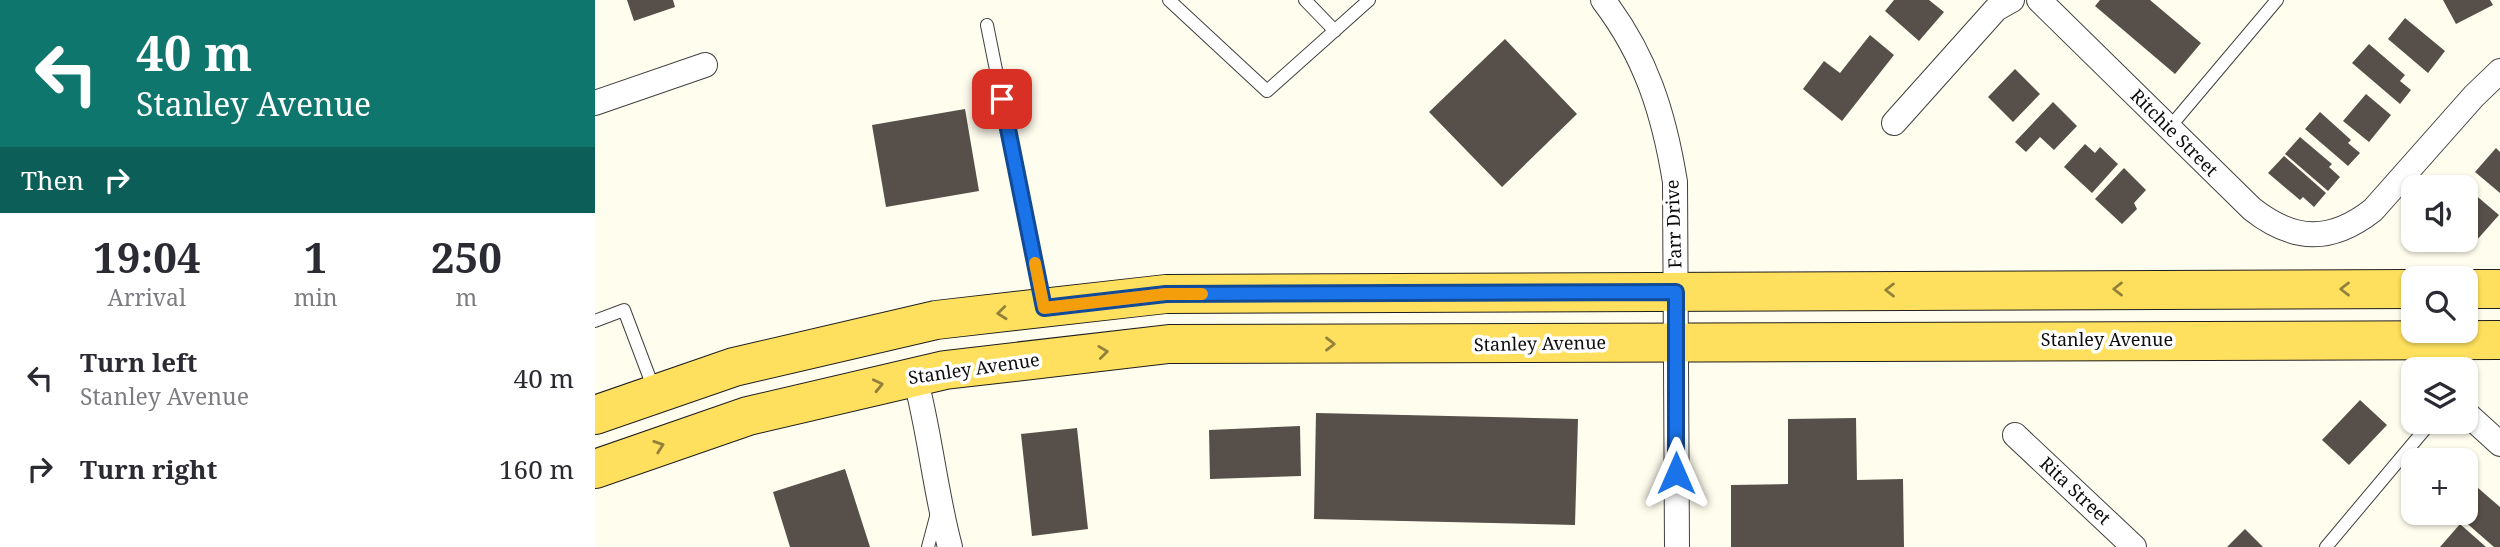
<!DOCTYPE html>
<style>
body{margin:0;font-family:"Noto Serif",serif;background:#f2f2f3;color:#2b2b33;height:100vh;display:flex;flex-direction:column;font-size:26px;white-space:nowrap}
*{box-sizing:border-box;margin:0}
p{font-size:23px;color:#7c7c81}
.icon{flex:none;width:38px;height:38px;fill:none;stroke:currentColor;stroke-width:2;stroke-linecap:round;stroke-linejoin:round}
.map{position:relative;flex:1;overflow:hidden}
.side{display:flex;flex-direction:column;background:#fff;width:595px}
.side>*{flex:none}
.banner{background:#0f766e;color:#fff;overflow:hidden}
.controls{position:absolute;left:1806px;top:175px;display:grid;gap:14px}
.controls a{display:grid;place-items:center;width:77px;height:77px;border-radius:14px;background:#fff;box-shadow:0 2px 5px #0004;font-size:35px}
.pin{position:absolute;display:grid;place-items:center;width:60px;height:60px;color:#fff;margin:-30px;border-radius:14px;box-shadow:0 4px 10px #0006}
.me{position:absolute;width:77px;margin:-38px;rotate:0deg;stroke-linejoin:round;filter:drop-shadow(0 0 5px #0008)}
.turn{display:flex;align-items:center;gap:24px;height:147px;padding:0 21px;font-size:32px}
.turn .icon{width:91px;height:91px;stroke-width:2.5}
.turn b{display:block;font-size:49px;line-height:60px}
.then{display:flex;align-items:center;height:66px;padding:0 21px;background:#0003;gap:14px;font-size:26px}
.eta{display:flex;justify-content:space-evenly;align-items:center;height:119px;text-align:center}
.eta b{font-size:42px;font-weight:700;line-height:49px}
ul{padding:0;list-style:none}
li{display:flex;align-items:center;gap:21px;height:91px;padding:0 21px}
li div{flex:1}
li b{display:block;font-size:26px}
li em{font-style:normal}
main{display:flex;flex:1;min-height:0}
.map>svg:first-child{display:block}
</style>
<main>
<section class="side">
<div class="banner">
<div class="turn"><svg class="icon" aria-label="left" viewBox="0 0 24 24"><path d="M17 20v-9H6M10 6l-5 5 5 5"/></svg><div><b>40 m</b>Stanley Avenue</div></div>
<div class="then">Then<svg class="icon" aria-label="right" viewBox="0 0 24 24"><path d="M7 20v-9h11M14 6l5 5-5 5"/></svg></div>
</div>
<div class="eta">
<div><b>19:04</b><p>Arrival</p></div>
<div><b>1</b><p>min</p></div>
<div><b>250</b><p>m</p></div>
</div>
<ul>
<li><svg class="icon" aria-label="left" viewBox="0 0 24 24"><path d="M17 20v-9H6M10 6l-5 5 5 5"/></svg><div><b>Turn left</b><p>Stanley Avenue</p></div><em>40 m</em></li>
<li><svg class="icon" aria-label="right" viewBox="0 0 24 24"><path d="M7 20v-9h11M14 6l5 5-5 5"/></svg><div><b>Turn right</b></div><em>160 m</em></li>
</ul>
</section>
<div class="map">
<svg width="1905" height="547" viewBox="0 0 1905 547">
<rect width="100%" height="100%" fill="#fffdee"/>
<path fill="#574f49" d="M32,0H78L80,7L39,21Z
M1299,0H1334L1349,12L1324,41L1290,11Z
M1505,0H1555L1606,43L1580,74L1500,6Z
M1848,0H1895L1898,5L1861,24Z
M1810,18L1850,51L1833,73L1793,39Z
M1275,35L1299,55L1247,121L1208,89L1229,61L1245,73Z
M910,39L982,114L907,187L834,112Z
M1774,44L1810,75L1805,81L1816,90L1805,104L1757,63Z
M1420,69L1445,94L1418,122L1393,97Z
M1771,94L1796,115L1774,142L1748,121Z
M1458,102L1482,126L1459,150L1445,137L1431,152L1420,142Z
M370,109L384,191L291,207L277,125Z
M1725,112L1756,140L1753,143L1765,153L1753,166L1710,129Z
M1705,137L1737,164L1734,167L1745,177L1733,191L1690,154Z
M1490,144L1500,153L1505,147L1523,164L1497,193L1469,167Z
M1901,148L1905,152V193L1880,172Z
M1689,156L1731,193L1719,207L1708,197L1705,200L1673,173Z
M1529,168L1551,190L1539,203L1542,209L1527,224L1500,199Z
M1871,187L1904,215L1881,241L1871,232Z
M1765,400L1792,425L1754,465L1727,440Z
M721,413L983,419L980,525L719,519Z
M1261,418L1262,480L1308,479L1309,547H1136V485L1193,484V419Z
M705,426L706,476L615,479L614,430Z
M482,428L493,529L437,536L426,434Z
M250,469L275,547H195L178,492Z
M1875,481L1905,507V547H1899L1860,513H1871V485Z
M1865,524L1891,547H1845Z
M1650,529L1668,547H1632Z"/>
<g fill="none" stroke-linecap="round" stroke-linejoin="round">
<g stroke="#404040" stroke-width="14">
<path id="service" d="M574,0L672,91L774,0
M710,0L740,31
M392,25L448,304
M1574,128L1682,0
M0,321L29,310L60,392
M333,547L342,513
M1731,547L1836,422"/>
</g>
<g stroke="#404040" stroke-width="26">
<path id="minor" d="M1008,0C1051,56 1069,114 1080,182L1082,547
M1444,0L1657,209C1699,242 1736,243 1778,210L1879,96L1905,71
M0,103L110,65
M1299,123L1401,9L1417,0
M320,377C335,433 340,491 355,547
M1871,413L1905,444
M1420,435L1539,547"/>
</g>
<g stroke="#1e1e1e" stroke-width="40">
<path id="primary" d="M1871,289H1905
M0,415L139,367L341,320L571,294L1818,289
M0,469L153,416L350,370L574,344L1905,340"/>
</g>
<use href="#service" stroke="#fff" stroke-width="12"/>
<use href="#minor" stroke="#fff" stroke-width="24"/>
<use href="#primary" stroke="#ffe05e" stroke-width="38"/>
</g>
<defs><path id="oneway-chevron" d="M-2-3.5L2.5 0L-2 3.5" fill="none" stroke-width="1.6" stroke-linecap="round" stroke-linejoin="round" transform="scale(1.75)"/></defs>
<g stroke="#92813a">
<use href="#oneway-chevron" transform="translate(1523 289) rotate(180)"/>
<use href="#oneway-chevron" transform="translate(1750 289) rotate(-180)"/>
<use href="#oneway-chevron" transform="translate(1295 290) rotate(180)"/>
<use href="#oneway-chevron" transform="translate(407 313) rotate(174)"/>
<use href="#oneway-chevron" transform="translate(735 344)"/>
<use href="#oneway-chevron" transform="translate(508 352) rotate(-7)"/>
<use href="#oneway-chevron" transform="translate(283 385) rotate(-13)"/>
<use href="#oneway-chevron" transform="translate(64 446) rotate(-19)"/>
</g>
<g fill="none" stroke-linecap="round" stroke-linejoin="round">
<g stroke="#114b97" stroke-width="18">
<path id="route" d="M407,99L449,308L571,294L1081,292V473"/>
</g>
<use href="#route" stroke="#1a73e8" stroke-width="12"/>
<path stroke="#f59e0b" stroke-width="12" d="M440,263L449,308L571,294H607"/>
</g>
<g text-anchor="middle" stroke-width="7" stroke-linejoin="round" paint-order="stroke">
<g font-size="18" fill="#0d0d0d" stroke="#fff">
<text transform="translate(1579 133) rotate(45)" y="6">Ritchie Street</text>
<text transform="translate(1079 224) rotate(-92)" y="6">Farr Drive</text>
<text x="1512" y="346">Stanley Avenue</text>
<text transform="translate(945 344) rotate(-1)" y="6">Stanley Avenue</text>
<text transform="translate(379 369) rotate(-8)" y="6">Stanley Avenue</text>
<text transform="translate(1480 491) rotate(43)" y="6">Rita Street</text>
</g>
</g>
</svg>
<div class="controls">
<a><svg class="icon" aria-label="sound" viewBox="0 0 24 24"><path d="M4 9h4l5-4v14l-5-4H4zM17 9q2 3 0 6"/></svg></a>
<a><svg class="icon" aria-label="search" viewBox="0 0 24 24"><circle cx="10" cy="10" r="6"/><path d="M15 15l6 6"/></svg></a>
<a><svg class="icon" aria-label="layers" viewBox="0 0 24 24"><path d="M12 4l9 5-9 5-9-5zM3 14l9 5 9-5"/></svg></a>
<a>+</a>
</div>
<div class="pin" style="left:407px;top:99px;background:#d93025"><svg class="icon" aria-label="arrive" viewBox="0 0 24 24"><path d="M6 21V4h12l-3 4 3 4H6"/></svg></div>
<svg class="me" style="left:1081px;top:473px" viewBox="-20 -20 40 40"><path d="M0-17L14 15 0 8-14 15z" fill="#1a73e8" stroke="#fff" stroke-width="4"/></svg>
</div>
</main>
